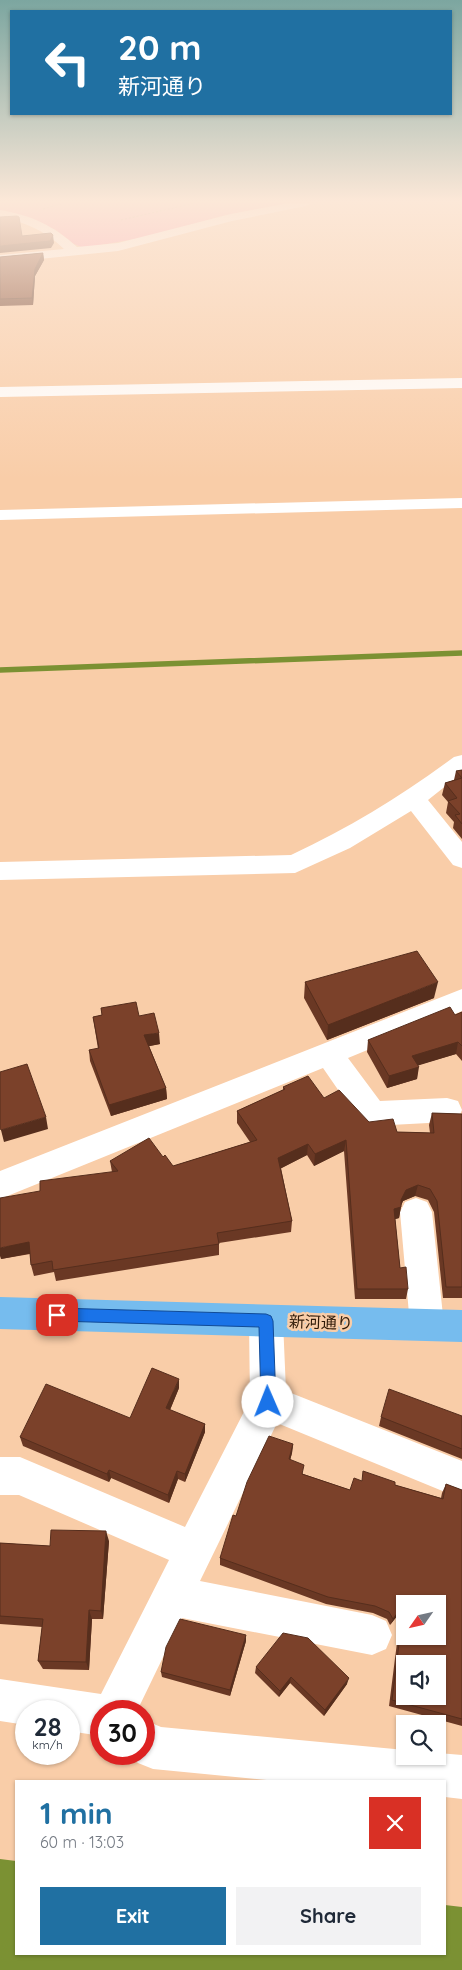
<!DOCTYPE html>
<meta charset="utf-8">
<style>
body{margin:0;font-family:Quicksand,"Noto Sans JP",sans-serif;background:#f2f2f3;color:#1f2937;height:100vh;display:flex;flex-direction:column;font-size:19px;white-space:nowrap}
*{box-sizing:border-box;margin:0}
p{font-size:16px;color:#747a83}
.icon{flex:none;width:28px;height:28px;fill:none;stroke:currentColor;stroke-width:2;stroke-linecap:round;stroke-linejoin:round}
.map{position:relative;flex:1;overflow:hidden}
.panel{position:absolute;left:15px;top:1780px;width:431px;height:175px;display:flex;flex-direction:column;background:#fff;border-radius:0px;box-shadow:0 1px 4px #0004}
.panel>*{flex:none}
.top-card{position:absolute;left:10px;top:10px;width:442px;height:105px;border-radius:0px;box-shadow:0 1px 4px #0004;background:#2070a2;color:#fff;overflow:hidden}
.needle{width:32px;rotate:236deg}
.fabs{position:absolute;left:396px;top:1595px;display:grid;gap:10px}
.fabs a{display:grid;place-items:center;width:50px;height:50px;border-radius:0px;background:#fff;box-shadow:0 1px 4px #0004;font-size:25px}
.speed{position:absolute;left:15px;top:1700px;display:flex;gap:10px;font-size:25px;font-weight:700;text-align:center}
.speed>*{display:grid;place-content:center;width:65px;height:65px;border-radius:50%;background:#fff;box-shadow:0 1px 4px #0004;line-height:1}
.speed small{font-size:12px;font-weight:400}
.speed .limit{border:8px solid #d22;background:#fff;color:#111}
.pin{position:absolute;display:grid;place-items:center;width:42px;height:42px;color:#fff;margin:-21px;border-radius:10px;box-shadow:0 2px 8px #0006}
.me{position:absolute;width:55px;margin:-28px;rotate:359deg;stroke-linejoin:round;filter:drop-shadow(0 0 4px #0008)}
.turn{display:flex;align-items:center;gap:18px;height:105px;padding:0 25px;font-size:22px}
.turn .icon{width:65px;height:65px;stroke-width:2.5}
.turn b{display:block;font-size:35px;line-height:42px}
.round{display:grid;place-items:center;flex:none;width:52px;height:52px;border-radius:0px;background:#f2f2f3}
.headline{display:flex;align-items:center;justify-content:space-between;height:85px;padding:0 25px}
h1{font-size:30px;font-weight:700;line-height:38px;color:#2070a2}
.cta{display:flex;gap:10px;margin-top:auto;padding:10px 25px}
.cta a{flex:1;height:58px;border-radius:0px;background:#2070a2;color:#fff;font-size:20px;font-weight:700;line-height:58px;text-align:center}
.cta a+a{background:#f2f2f3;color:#1f2937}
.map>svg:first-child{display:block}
</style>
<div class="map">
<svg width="462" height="1970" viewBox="0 0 462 1970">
<rect width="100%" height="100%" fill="#f9cda8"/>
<path fill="#fe92b3" d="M0,203H288L226,215L146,237L84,248L74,244L56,230L35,220L0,213Z"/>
<path fill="#7b9133" d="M0,1859L16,1861V1954H445V1905L462,1907V1970H0Z"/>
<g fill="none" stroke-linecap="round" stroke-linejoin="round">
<path stroke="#7b9133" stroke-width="5.5" d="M0,670L462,653"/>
<path stroke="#ba9576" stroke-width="1" stroke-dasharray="2 2" stroke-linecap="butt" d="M43,209L63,203
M121,220L195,203"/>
<path fill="#fff" fill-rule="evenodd" d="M289,203H312L306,206L232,221L118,251L0,263V255L64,249C45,231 25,221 0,218V210C31,215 54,226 77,247L118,243L231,214Z
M462,378V388L0,397V387Z
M462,498V508L0,520V510Z
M462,755V773L428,800L462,842V868L453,865L411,811L350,848L295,873L0,880V862L291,855C351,827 401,796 454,757Z
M462,989V1011L348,1058L380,1101L447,1098L458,1101L462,1110L458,1119L447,1122L372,1126L361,1123L323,1068L0,1199V1171Z
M416,1198L427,1202L432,1212L444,1325L439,1336L427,1341L415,1336L410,1325L400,1212L405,1202Z
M266,1305L278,1310L283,1321L286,1391L462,1461V1499L277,1423L200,1581L372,1615L386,1621L392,1635L386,1649L372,1655L182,1618L137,1711H101V1736L69,1731V1711H26V1725L0,1721V1679L101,1694L169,1560L19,1495H0V1457H20L185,1527L250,1400L249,1321L254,1310Z
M144,1720L161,1727L405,1750V1756H438V1753L462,1755V1799L445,1797V1781H277L153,1769L138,1763L128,1754H144Z"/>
<path fill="#76bcee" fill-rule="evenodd" d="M0,1297L462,1310V1342L0,1329Z"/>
</g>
<path fill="#6a3824" d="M43,253L44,260L35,276L33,305L0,306V257Z
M462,770V839L453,828L454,822L446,813L448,802L442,795L445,783L454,780L456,771Z
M305,982L434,998L327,1040L304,998Z
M101,1008L139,1016L160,1044L149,1046L166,1088L167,1099L111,1116L90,1061L89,1050L98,1049L93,1017L102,1015Z
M462,1012V1061L456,1054L418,1065L417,1079L387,1088L367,1052L368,1040L455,1015Z
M283,1087L324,1098L369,1122L397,1132L430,1133L429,1125L432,1113L462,1114V1298H443L434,1212L428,1200L415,1196L403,1201L401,1206L399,1218L395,1219L400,1268L408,1289L406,1299H355L344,1151L314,1166L307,1155L281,1168L292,1221L291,1232L219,1243V1255L56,1281L54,1272L34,1276L31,1265L30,1254L1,1259L40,1191L112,1172L110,1161L163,1157L173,1166L250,1142L237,1123V1111L283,1090Z
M179,1388L170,1410L205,1424V1432L185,1482L178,1479L169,1503L111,1478L109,1482L23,1446L20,1437L130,1418Z
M462,1416V1459L379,1426L381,1417Z
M293,1444L292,1453L290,1460L303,1474L350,1490L361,1481L395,1485L441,1498L442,1493L446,1484L462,1490V1726L389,1706L401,1611L390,1625L387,1619L373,1613L326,1604L220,1565V1558L236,1516Z
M109,1541L103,1619H92L89,1670L43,1669L38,1661L42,1627L0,1624V1543L50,1546Z
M246,1641L230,1696L162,1677L161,1672Z
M256,1667L347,1684L324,1716L290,1683L279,1697L255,1673Z"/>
<path fill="#562e1d" d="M53,235L54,243L51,248L0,253V246Z
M43,253L44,260L35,276L33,305L32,298L35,269Z
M438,982L434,998L327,1040L328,1025Z
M159,1033L160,1044L145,1047L144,1035Z
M458,1042L456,1054L410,1068L412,1056Z
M419,1067L417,1079L387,1088L389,1076Z
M166,1088L167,1099L111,1116L109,1105Z
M46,1117L48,1129L4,1142L1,1130Z
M346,1140L344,1151L314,1166L315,1154Z
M308,1144L307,1155L278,1170V1158Z
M418,1185L415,1196L403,1201L400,1207H401L399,1218L392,1220L394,1209L406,1190Z
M29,1242L32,1253L1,1259L0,1256V1248Z
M179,1379V1388L167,1417L166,1408Z
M205,1424V1432L185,1482V1474Z
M293,1444L292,1453L288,1468L289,1459Z
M109,1470L111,1478L109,1482L107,1474Z
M177,1471L178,1479L169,1503L168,1495Z
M106,1531L109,1541L103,1619L101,1611Z
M404,1604L401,1611L390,1625L393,1619Z
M89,1610L92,1619L89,1670L86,1662Z
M246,1635V1641L230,1696V1690Z
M291,1677L290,1683L279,1697L280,1691Z
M349,1678L347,1684L324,1716L325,1710Z"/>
<path fill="#7b412a" stroke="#562e1d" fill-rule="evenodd" d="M17,216L19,217L22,236L51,233L53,235L50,241L0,246V217Z
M43,253L35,269L32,298L0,299V257Z
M462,770V824L455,815L460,814L448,801L457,798L445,783L462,778L456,771Z
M417,951L438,982L328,1025L305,982Z
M136,1002L139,1016L154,1013L159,1033L144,1035L166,1088L109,1105L89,1050L99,1048L93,1017L102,1015L101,1008Z
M450,1007L455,1015L462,1012V1046L458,1042L412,1056L419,1067L389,1076L368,1040Z
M27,1064L46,1117L1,1130L0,1128V1072Z
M308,1076L324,1098L339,1090L369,1122L393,1119L397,1132L434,1133L432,1113L462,1114V1287H446L437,1201L430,1189L418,1185L406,1190L401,1200V1207L394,1209L400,1268L406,1267L408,1289H357L346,1140L315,1154L308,1144L278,1158L292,1221L217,1233L219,1244L53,1270L52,1261L31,1265L29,1242L0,1248V1198L40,1191V1181L118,1171L110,1161L149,1138L163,1157L165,1155L173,1166L257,1140L237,1111L285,1089L283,1087Z
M152,1368L179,1379L166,1408L205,1424L185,1474L177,1471L168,1495L109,1470L107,1474L20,1437L46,1384L130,1418Z
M389,1389L462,1416V1449L381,1417Z
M269,1436L293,1444L289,1459L304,1465L302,1474L350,1490L354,1478L362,1481L363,1471L395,1482V1485L443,1499L446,1484L462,1490V1719L392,1700L404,1604L393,1619L389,1612L375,1606L328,1597L220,1558L233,1515L236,1516L247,1482ZM405,1604H438V1636H405ZM405,1664H438V1696H405Z
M51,1530L106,1531L101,1611L89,1610L86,1662L38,1661L43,1619L0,1616V1543L50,1546Z
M180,1619L246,1635L230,1690L161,1672L166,1647Z
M283,1633L308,1638L349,1678L325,1710L291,1677L280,1691L256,1667Z"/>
<linearGradient id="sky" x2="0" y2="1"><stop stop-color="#7ca6a0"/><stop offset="0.42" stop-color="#fce8d8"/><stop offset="1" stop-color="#fce8d8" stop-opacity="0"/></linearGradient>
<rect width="462" height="479" fill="url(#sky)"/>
<path fill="#1a73e8" stroke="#114b97" d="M57,1308L266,1314L271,1316L273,1321L276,1402L273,1407L268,1409L263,1407L261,1402L259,1327L57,1321L52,1319L50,1315L52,1310Z"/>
<g text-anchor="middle" stroke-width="5" stroke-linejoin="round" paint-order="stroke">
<g font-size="16" fill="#2f1a08" stroke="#f9cda8">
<text transform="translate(321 1322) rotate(2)" y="6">新河通り</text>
</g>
</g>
</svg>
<div class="fabs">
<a><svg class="needle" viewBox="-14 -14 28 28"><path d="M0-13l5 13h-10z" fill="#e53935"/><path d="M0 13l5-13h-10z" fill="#747a83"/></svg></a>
<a><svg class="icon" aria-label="sound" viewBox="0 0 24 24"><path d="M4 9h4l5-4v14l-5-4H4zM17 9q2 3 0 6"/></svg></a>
<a><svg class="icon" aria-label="search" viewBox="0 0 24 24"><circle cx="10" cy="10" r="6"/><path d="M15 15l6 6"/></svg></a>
</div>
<div class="speed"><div>28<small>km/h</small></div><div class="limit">30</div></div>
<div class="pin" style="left:57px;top:1315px;background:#d93025"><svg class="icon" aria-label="arrive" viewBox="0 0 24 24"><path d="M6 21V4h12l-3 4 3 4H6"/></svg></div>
<svg class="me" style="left:268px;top:1402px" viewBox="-20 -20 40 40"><circle r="19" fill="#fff"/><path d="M0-13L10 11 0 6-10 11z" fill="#1a73e8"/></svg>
<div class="top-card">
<div class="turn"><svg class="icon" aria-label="left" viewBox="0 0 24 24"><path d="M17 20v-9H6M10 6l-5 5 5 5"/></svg><div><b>20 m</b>新河通り</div></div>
</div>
<section class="panel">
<div class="headline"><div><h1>1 min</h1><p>60 m · 13:03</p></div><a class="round" style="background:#d93025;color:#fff"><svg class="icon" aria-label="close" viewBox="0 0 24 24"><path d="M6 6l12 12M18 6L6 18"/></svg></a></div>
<div class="cta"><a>Exit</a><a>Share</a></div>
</section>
</div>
